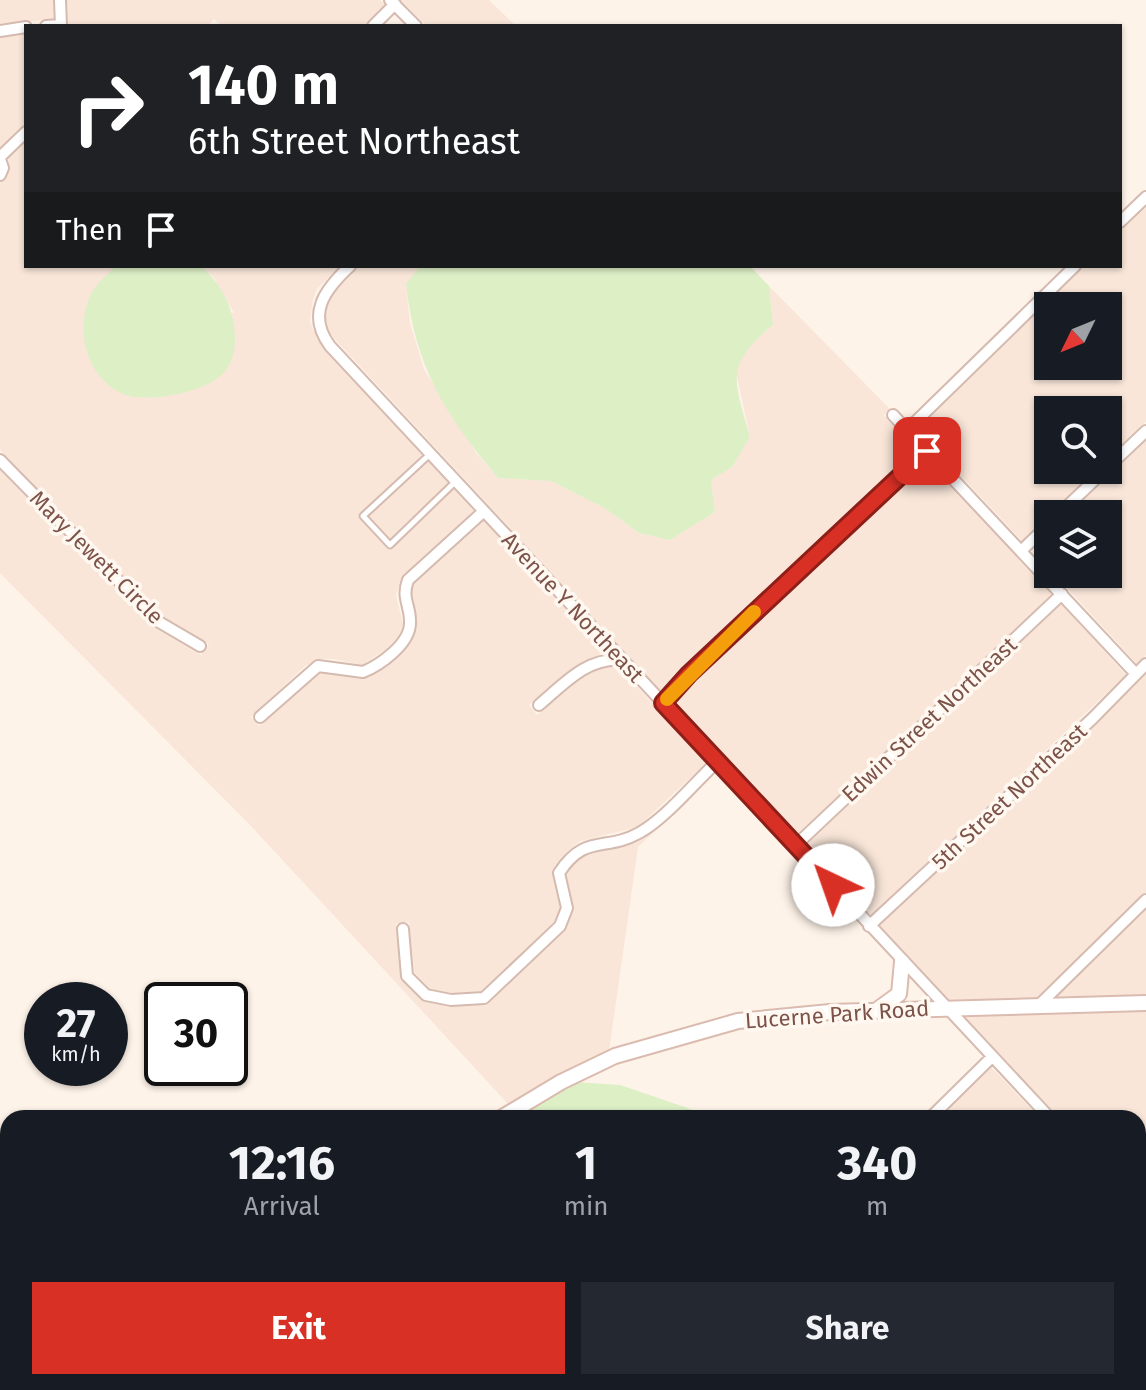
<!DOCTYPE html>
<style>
body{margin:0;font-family:"Fira Sans",sans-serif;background:#242831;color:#f1f3f6;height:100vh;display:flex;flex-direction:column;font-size:30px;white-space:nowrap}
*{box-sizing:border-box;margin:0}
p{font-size:26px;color:#9ea1a6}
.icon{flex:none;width:44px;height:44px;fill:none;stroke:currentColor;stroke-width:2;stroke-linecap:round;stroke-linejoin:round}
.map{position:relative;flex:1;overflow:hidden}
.side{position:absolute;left:0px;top:1110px;width:1146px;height:280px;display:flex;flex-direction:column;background:#171b24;border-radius:24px 24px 0 0;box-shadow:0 2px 6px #0004}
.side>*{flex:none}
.guide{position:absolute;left:24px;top:24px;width:1098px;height:244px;border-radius:0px;box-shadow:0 2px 6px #0004;background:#202124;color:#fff;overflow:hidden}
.needle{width:52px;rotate:227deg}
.buttons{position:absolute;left:1034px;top:292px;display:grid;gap:16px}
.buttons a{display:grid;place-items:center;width:88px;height:88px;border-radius:0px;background:#171b24;box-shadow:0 2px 6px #0004;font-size:40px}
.speed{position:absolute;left:24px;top:982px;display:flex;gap:16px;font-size:40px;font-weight:700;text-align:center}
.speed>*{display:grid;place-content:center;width:104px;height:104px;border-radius:50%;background:#171b24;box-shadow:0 2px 6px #0004;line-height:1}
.speed small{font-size:20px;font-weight:400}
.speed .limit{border:4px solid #111;border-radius:12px;background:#fff;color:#111}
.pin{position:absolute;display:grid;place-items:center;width:68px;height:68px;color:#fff;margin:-34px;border-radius:16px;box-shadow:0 4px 12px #0006}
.me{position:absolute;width:88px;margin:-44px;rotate:318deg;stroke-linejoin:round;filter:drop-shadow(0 0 6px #0008)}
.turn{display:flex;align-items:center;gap:28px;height:168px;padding:0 32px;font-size:36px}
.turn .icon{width:104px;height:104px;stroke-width:2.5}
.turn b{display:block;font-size:56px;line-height:68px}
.then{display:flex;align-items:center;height:76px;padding:0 32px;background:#0003;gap:16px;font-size:30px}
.eta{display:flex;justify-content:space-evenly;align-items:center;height:136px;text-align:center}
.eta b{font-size:48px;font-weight:700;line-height:56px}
.button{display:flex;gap:16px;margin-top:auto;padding:16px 32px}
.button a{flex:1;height:92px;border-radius:0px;background:#d93025;color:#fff;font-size:32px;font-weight:700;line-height:92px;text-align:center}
.button a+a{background:#242831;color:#f1f3f6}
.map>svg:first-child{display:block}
</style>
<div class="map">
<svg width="1146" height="1390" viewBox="0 0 1146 1390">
<rect width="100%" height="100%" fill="#fef3e9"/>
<path fill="#f9e6d9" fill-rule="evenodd" d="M0,0H54V19L0,24Z
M67,0H380L385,5L364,26H222L214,19L208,26H68Z
M400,0H489L516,26H427Z
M26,34V123L0,148V38Z
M26,141V266H116L92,293L234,313L214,278L201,266H340L317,289L313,299L310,322L318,341L474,511L403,576L396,595L403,624L401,634L386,649L362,665L333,659H319L305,666L251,717L259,726L320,673L363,679L394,659L411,642L416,626L410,593L413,583L483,520L605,652L574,667L529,705L537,715L581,677L604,666L619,667L707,762L638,827L580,841L565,853L553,874L560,910L555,923L481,992L452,994L430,989L414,972L409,922L396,924L401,977L421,1000L449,1007L488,1003L566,929L574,909L566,874L571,865L584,853L643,839L717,772L638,847L609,1052L509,1105L251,826L0,573V470L153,627L201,655L209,644L163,616L0,450V183L10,170L8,158Z
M1146,206V422L1108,459V410H1048V470H1096L1022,541L917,429L1084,266H1120V231ZM1048,306H1108V366H1048Z
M359,266H420L406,285L410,323L424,369L477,454L498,478L551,481L606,509L639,533L670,540L715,512L711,480L732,467L750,437L736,372L745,348L773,325L769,286L890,409L884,415L917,451L663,693L330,334L324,318L328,298Z
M1146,440V655L1137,664L1054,574H1108V514H1068Z
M926,460L1053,594L797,836L672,702Z
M1061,603L1126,675L870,916L806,845Z
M1146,673V892L1036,998L949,1000L879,926L1097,723Z
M1146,909V996L1054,998L1099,952Z
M1146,1010V1157L1138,1165V1118H1060L961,1014Z
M991,1067L1040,1118H939Z
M1138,1221L1146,1229V1390H1058L1050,1382H1138Z"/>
<path fill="#dcefc5" d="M116,266H201C222,285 233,306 235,335C235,348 234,359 226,370C211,392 147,404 123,394C86,377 74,330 91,294C96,284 108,274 116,266Z
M420,266H750L769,286L773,325C724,365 734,380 750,437L732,467L711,480L715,512L670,540L639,533L606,509L551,481L498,478C445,415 415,367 406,284Z
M575,1082L620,1085L717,1118H512Z
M240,1382H1050L1058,1390H235Z"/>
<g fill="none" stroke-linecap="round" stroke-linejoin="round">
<g stroke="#d5baaf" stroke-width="9">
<path id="service" d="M430,454L363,516L390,545L455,482
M0,1238L8,1247
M0,1318L8,1310
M0,1333L8,1343
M43,1382L51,1390
M97,1382L105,1390"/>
</g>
<g stroke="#d5baaf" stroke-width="14">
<path id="minor" d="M60,0L61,26
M390,0L416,26
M46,26L61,25
M373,26L395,4
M0,31L26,27
M0,157L26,132
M0,159L3,168L0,175
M1120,222L1146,197
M350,266C325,289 306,314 330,346L1050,1118
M893,415L1136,674
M907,430L1075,266
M0,460L159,622L200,646
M1108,467L1146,431
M1059,514L1105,470
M1022,550L1048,525
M663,703L689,674L927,451
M539,705C564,684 587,657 622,660
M260,717L318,666L363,672C380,665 410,644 410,623C411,606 401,599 408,580L484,511
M796,845L1062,594
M869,926L1093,718L1146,664
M403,929L407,976L426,995L451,1000L484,998L560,926L567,908L559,873C585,833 605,852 639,833C665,819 695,782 717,762
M1039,1005L1146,900
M930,1118L992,1057
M1138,1173L1146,1166
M1138,1211L1146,1219"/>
</g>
<g stroke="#dbbbaf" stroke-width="18">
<path id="secondary" d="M877,1010L899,994L902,962
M501,1118L561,1082L615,1056L738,1021L830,1012L1146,1003
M219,1390L225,1382"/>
</g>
<use href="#service" stroke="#fff" stroke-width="5"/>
<use href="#minor" stroke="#fff" stroke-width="10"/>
<use href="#secondary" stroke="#fff" stroke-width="14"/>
</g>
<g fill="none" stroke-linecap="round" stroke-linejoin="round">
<g stroke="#8d1f18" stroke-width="20">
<path id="route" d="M833,885L663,703L689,674L927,451"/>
</g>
<use href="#route" stroke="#d93025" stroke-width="14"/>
<path stroke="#f59e0b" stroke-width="14" d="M667,699L754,612"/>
</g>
<g text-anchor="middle" stroke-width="7" stroke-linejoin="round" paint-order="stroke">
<g font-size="22" fill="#7d5349" stroke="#fff8f1">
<text transform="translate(97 557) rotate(45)" y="8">Mary Jewett Circle</text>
<text transform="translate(573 607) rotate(47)" y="8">Avenue Y Northeast</text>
<text transform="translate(929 719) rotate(-43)" y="8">Edwin Street Northeast</text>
<text transform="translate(1009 796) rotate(-43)" y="8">5th Street Northeast</text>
<text transform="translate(837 1014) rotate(-4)" y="8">Lucerne Park Road</text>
</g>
</g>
</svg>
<div class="buttons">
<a><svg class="needle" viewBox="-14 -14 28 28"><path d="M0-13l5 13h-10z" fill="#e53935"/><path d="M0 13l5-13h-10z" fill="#9ea1a6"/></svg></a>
<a><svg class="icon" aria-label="search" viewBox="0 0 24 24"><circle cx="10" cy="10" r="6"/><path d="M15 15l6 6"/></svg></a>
<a><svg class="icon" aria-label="layers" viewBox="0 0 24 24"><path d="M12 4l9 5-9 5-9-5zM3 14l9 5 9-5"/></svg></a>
</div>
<div class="speed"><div>27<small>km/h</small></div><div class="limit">30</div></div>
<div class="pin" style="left:927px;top:451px;background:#d93025"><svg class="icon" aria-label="arrive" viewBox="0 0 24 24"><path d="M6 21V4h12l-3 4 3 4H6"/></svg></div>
<svg class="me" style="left:833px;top:885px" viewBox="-20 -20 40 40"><circle r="19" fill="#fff"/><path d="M0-13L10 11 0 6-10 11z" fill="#d93025"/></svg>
<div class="guide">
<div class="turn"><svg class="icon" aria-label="right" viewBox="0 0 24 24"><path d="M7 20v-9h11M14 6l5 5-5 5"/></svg><div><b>140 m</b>6th Street Northeast</div></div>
<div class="then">Then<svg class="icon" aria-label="arrive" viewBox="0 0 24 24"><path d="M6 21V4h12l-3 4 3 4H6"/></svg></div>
</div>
<section class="side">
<div class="eta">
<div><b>12:16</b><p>Arrival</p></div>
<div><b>1</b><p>min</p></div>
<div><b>340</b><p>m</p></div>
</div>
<div class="button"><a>Exit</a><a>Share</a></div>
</section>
</div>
